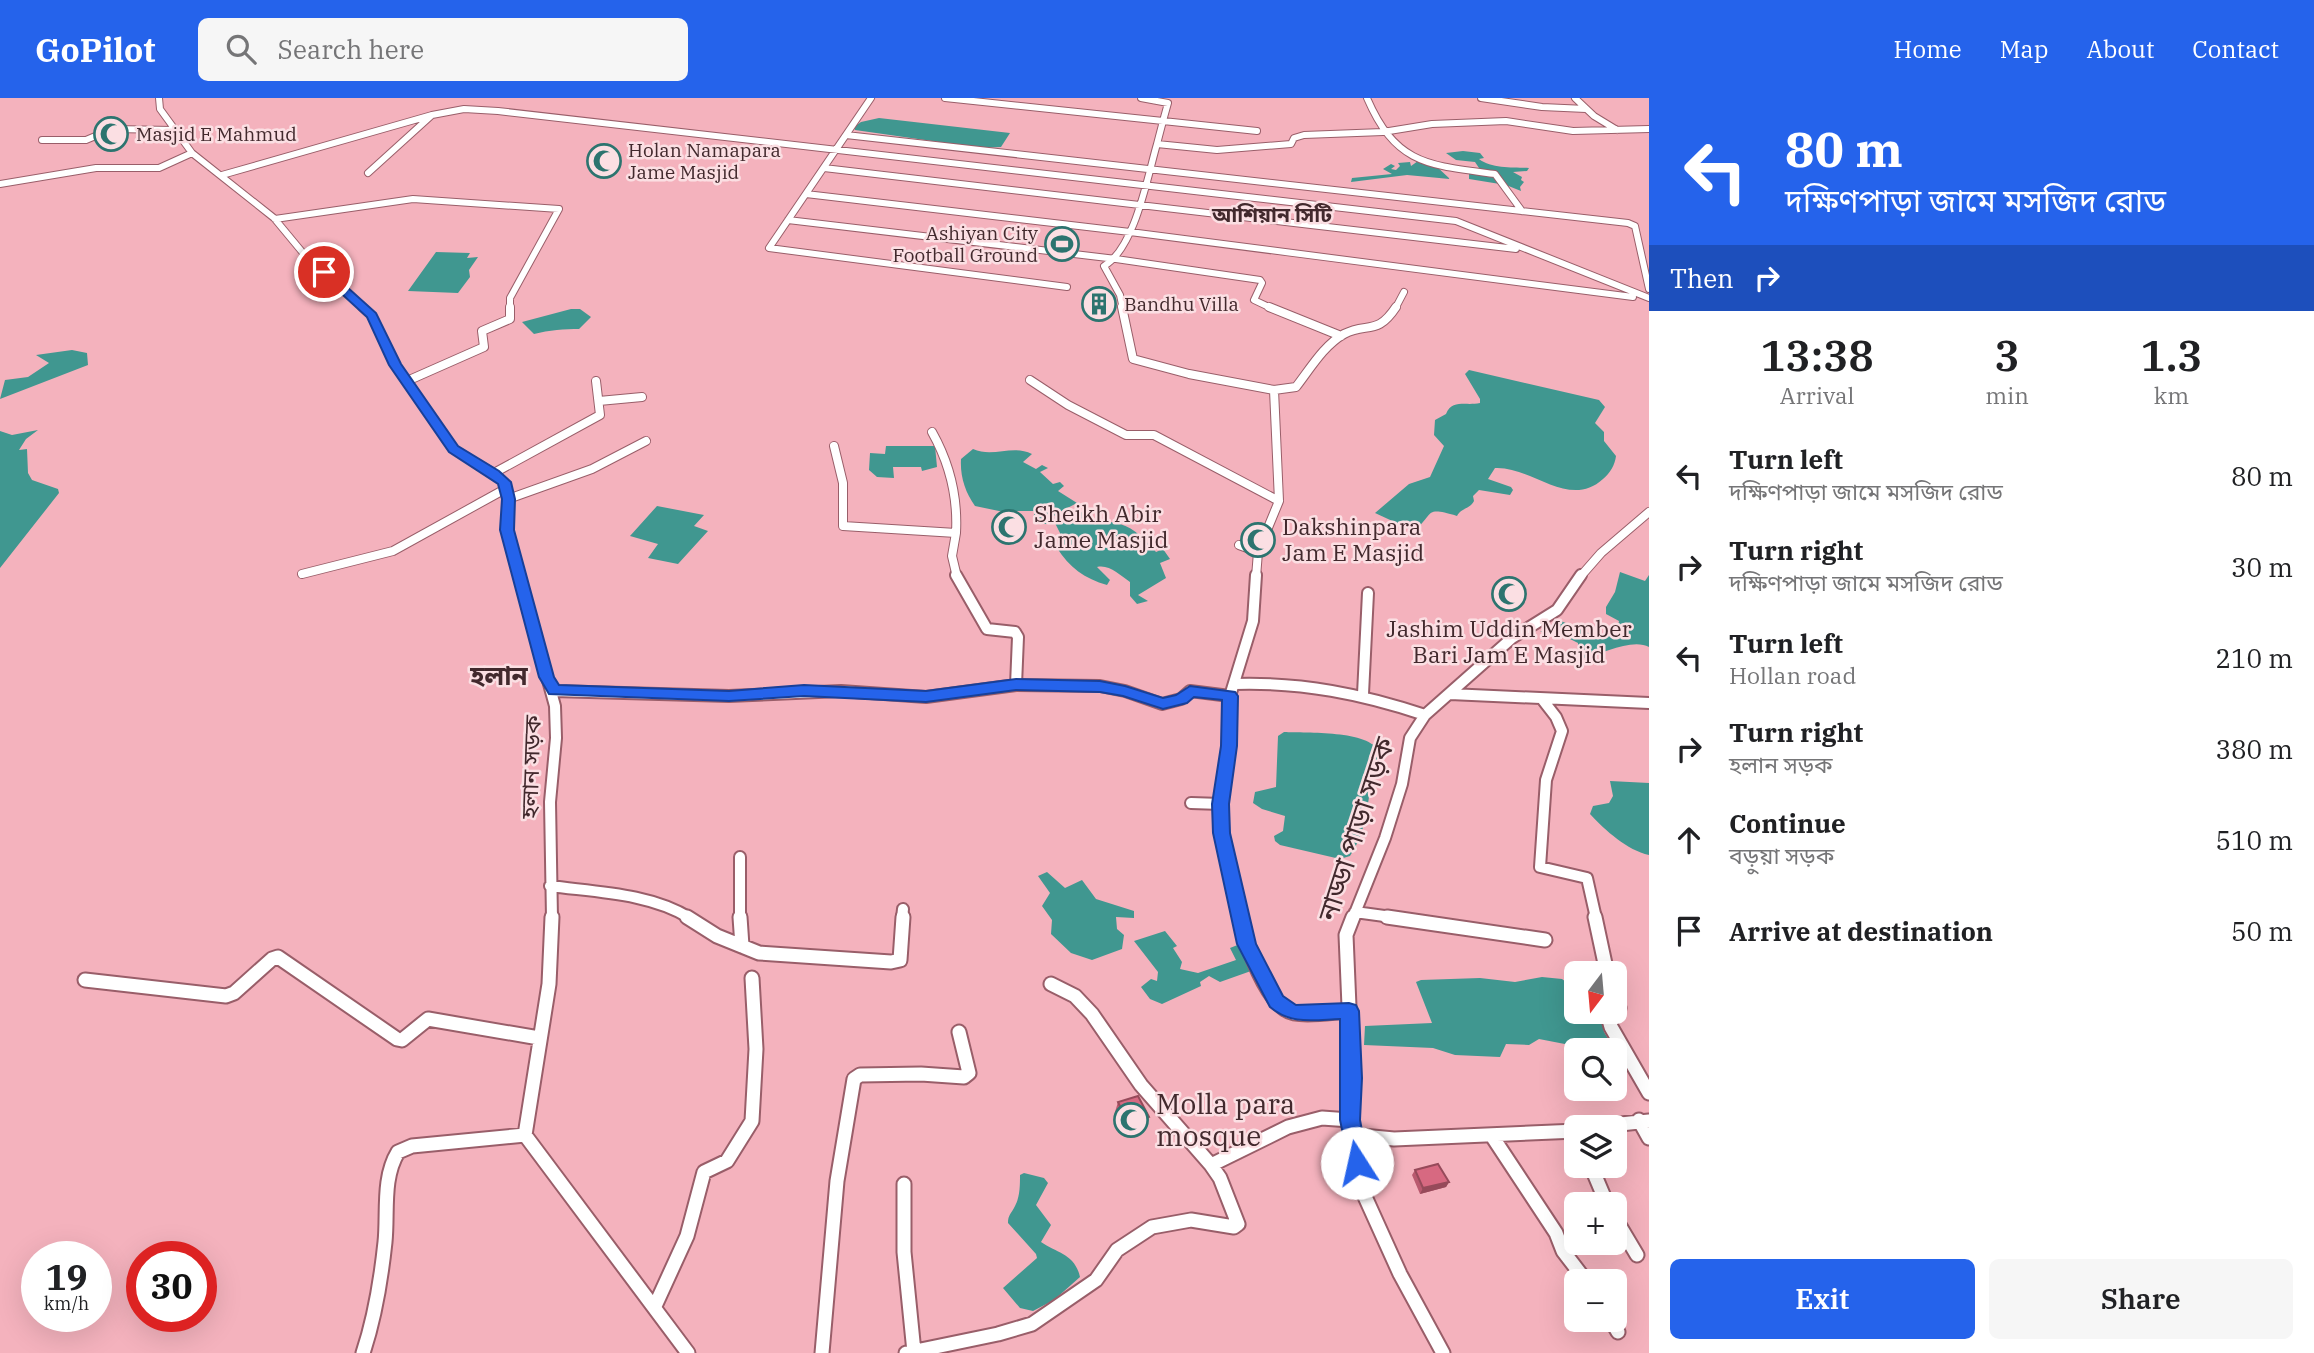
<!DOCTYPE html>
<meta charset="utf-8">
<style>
body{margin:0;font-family:"IBM Plex Serif","Noto Sans Bengali",serif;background:#f6f6f6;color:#202124;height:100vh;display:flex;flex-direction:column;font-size:26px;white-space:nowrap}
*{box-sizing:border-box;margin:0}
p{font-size:23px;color:#757577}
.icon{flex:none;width:38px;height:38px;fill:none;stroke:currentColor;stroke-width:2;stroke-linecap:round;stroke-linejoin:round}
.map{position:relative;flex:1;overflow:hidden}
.drawer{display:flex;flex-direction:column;background:#fff;width:665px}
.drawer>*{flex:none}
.banner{background:#2563eb;color:#fff;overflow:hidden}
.needle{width:46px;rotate:196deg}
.buttons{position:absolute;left:1564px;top:863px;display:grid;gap:14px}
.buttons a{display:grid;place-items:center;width:63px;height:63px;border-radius:10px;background:#fff;box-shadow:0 7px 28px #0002;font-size:35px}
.speed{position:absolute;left:21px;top:1143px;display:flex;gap:14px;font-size:35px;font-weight:700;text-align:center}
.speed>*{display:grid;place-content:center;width:91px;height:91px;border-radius:50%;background:#fff;box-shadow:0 7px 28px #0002;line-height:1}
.speed small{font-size:18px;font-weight:400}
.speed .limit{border:10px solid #d22;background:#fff;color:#111}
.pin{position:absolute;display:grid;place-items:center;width:60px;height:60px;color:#fff;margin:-30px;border:4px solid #fff;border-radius:50%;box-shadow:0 2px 7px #0007}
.me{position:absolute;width:77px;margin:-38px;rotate:350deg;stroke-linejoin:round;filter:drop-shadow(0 0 5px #0008)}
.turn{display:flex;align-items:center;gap:24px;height:147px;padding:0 21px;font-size:32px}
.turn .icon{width:91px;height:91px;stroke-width:2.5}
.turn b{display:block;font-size:49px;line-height:60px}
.then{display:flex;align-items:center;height:66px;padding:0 21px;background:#0003;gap:14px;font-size:26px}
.eta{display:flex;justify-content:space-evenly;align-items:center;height:119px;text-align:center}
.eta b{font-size:42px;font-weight:600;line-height:49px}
.button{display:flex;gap:14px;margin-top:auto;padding:14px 21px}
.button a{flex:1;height:80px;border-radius:10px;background:#2563eb;color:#fff;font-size:28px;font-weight:600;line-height:80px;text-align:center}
.button a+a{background:#f6f6f6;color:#202124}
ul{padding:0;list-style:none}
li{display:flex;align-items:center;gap:21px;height:91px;padding:0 21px}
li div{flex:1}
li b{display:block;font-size:26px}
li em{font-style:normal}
header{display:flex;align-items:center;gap:42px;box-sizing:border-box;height:98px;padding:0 35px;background:#2563eb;color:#fff}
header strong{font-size:33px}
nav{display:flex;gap:38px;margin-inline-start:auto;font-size:24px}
.search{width:490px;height:63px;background:#f6f6f6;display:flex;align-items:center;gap:18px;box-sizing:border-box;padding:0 24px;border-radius:10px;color:#757577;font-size:26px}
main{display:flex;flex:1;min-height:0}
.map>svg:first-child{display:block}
</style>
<header>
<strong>GoPilot</strong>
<div class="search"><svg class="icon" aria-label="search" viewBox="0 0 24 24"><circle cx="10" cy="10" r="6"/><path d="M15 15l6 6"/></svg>Search here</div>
<nav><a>Home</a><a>Map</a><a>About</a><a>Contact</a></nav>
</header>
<main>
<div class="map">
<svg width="1649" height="1255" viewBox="0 0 1649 1255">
<rect width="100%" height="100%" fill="#f4b2bd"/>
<path fill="#409790" d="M879,20L1010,35L1001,49L981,50L855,32L854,29L861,24Z
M1463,53L1480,55L1484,60L1479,61C1492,71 1513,69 1529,70L1527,73L1513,74L1522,79L1521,82L1524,84L1520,89L1521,93L1506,87L1469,81V73L1479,70L1475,64L1456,62L1446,55Z
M1418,63L1435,67L1450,81L1407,77L1351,84L1352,80L1392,76L1383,71L1391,66L1395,68L1391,71L1396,72L1400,68L1398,65L1410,64L1411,68Z
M436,154L470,155L467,160L478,159L469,172L470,179L458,195L408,193Z
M571,211H580L591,219L579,231C565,231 549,232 534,236L522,224Z
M72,252L87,255L88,267L0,301L5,282L28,279L49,265L36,257Z
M1469,272L1599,302L1605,309L1595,325L1604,334V343L1616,358C1615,367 1610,375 1603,381C1569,412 1532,368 1495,370L1488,381L1511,389L1513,392L1510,397L1479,392L1473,398L1474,403C1470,411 1461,410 1457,418C1423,408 1435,416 1414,433L1375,415L1409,386L1430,379L1444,348L1434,337L1435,322L1446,316C1452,301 1466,308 1480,305V301L1465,276Z
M38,332L26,341L19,352L27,351L28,375L32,382L58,391L59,395L0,470V333L12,337Z
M886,348H935L937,369L922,373L921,369H893L894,380L877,379L869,372L870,355L885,356Z
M973,351C993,360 1013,346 1032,356L1023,364L1036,371L1042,367L1048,370L1040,374L1053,386L1060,384L1064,388L1058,393L1077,405L1056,416L1047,426H1038L1033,421L1035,413H999L975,408C965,394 960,378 961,361Z
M657,408L704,417L694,428L708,433L678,466L648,460L658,446L630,438Z
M1082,414C1094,425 1105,422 1120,426C1135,430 1146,443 1156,454L1163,451L1170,461L1160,465L1166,480L1138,497L1148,503L1137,506L1130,498V484C1120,477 1109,466 1097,469L1110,482L1107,487C1085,481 1069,469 1057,450L1061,437L1055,425Z
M1620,474L1645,483L1649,477V549C1632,540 1602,556 1584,560L1583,556L1574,555L1578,551V545L1566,539L1562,532L1540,534L1561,523L1598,539L1618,528L1619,523L1606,516V509L1615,494Z
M1284,634C1306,635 1370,632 1379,654C1377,668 1372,680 1370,693C1366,718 1364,737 1350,758L1340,761L1280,747L1275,743L1274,738L1283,733L1285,718L1262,711L1253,705L1255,694L1276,689L1278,638Z
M1610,683L1649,685V757C1627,752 1606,733 1590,716L1593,708L1609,705L1613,698Z
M1047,774L1065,790L1082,782L1096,801L1134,813V820L1116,819L1117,831L1124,837L1122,851L1092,862L1071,855L1051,836L1052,822L1042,808L1050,795L1038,778Z
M1165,833L1177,848L1173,850L1182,864L1180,871L1198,875L1236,862L1230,850L1240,846L1251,873L1220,884L1209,878L1200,884L1201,888L1162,906L1150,901L1141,889L1151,881L1157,883L1158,874L1134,843Z
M1542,879L1562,881L1577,892V914H1612V918L1602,922L1604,934L1615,952H1577V955L1570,947L1539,941L1529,947L1506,946L1500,959L1455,957L1433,950L1364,947L1365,928L1432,925L1416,884L1421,882L1480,880L1515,884Z
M1024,1075L1044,1080L1048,1085L1036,1107L1051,1127L1041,1144C1057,1155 1075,1156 1080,1179L1054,1202L1033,1213L1020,1210L1003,1190L1037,1160L1036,1156L1008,1125C1008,1117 1011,1116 1015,1108C1020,1099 1020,1087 1020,1077Z"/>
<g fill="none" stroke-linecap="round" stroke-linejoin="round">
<g stroke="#995e69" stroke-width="8">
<path id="minor-far3" d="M159,0L160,11L192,55L274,120L303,155L364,211
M871,0L769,150L1067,189
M945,0L1163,23L1157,46L1217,52L1291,46L1294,40L1304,37L1383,34L1432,26L1506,23L1573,33L1649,31
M1141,0L1168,5L1163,23L1257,33
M1367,0C1396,67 1428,67 1495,76L1522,113
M1481,0L1542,9L1586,11
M1575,0L1594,18L1617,32
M432,17L464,11L498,13L1456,123L1649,200
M846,37L1628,125L1635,128L1649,191
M42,42H86L112,31L173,32
M824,70L1516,151
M222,77L432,17L368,75
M0,86L96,70H159L192,55
M806,96L1130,134L1633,199
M275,121L413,101L559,111L510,200V211
M788,122L1116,161L1260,182L1262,185L1254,202L1273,211
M1123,211L1120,197L1104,168C1135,150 1147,80 1157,46
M1395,211L1404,194"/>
</g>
<g stroke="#995e69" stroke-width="10">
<path id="minor-far2" d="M362,209L372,218L395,267L453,351L494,375L504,385L508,401L507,432L519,479
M1122,209L1133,261L1189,276L1274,292
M1269,209L1341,238
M1030,282L1068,307L1126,337H1154L1279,403
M407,283L484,249L482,233L510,221V209
M599,303L642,299
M932,334C950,366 958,398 956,435
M834,348L843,385V428L956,435L952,458L957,479
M494,375L600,317L596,283
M508,401L592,371L646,343
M1239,447L1258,454
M302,476L393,453L507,390
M1256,479L1258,454L1279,403L1274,292L1296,289C1310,271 1324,247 1344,236C1367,224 1377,238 1396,209
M1580,479L1601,455L1649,414"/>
</g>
<g stroke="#995e69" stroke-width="14">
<path id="minor-far1" d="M519,477L555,608L556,640L550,704L552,820
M956,477L987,531L1015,534L1018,539L1016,587
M1235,586C1302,584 1362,596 1425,617
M554,593L729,598L841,593L926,599L1016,587L1100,588L1125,593L1162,606L1181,601L1190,593L1230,598
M1363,596L1368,495
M1450,596L1649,605
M1542,601L1556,619L1562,633L1546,682L1540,769L1587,780L1596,820
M1191,705L1221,706
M550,788C595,794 650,795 690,820
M1355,814L1399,820
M740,820V759
M902,820L903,811
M1240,820L1222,735L1221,706L1229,648L1230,598L1253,523L1256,477
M1353,820L1385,740L1402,686L1410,640L1425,617L1512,540L1557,512L1581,477"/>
</g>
<g stroke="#995e69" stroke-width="17">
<path id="minor" d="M552,819L549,886L525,1037L688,1255
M687,819L717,838L759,855L891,864L900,862L903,819
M740,819L742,848
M1240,819C1245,843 1267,910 1294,915C1311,918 1332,914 1349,913
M1353,819L1346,837L1352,980L1350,1022L1362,1092L1400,1176L1443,1255
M1387,819L1545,842
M1595,819L1607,875
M85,882L226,898L234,895L272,861L278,859L397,941L402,942L428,921L539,940
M1051,886L1075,898L1092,916L1141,987L1211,1067L1288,1029L1322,1020L1350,1022
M1615,899L1619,910L1609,922L1611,929L1649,995
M1639,1022L1649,1040
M1593,1029L1649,1023
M1352,1037L1394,1041L1577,1033
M1492,1038L1556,1135L1563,1153L1586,1183
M1591,1068L1607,1106
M904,1086V1154L914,1254
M1615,1120L1637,1157
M655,1208L687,1138L704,1074L727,1063L752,1023L756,951L752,880
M1611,1222L1618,1234
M363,1255C375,1219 381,1182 385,1144C388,1115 382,1080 398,1054L412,1048L525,1037
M822,1255L837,1083L854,981L860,977L921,976L964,979L969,975L959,934
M906,1255L998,1236L1032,1226L1096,1182L1117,1152L1152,1129L1191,1122L1234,1129L1238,1126L1220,1080L1211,1067"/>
</g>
<use href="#minor-far3" stroke="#fff" stroke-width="6"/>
<use href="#minor-far2" stroke="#fff" stroke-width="8"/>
<use href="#minor-far1" stroke="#fff" stroke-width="10"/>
<use href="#minor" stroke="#fff" stroke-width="13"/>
</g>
<path fill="#b95a6f" d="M1118,1004L1146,1030L1126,1036L1115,1014Z
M1415,1072L1449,1084L1446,1089L1420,1096L1412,1077Z"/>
<path fill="#964a5a" d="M1149,1019L1146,1030L1126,1036L1128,1025Z
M1449,1084L1446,1089L1420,1096L1423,1090Z"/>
<path fill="#d76981" stroke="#964a5a" stroke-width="2" d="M1138,998L1149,1019L1128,1025L1118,1004Z
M1438,1066L1449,1084L1423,1090L1415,1072Z"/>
<path fill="#2563eb" stroke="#184099" stroke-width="2" d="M320,171H327L376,215L401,266L458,348L499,373L511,384L515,401L514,432L554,579L559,587L729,593L804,587L926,593L1016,581L1100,583L1125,588L1163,600L1176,597L1190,588L1235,594L1238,598L1237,648L1229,706L1230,735L1256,846L1283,898L1296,907L1349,905L1356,907L1359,913L1362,980L1360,1022L1368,1065L1365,1071L1357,1074L1350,1071L1340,1022V921C1313,922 1291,927 1270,909L1237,846L1213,735L1212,706L1221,648L1222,602L1194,599L1187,605L1163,611L1123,598L1100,594L1016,592L926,604L804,598L729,603L549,596L539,579L500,432L502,401L498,386L449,354L389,267L367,219L320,176Z"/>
<defs>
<g id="mosque-ring" transform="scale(1.75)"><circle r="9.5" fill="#fbdfe3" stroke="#2c746f" stroke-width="1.5"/><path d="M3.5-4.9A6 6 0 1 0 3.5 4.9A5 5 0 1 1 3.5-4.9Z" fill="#2c746f"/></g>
<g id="stadium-ring" transform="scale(1.75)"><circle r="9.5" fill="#fbdfe3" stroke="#2c746f" stroke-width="1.5"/><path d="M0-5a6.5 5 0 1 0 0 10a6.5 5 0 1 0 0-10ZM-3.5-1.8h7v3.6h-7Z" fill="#2c746f"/></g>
<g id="building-ring" transform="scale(1.75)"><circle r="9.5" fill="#fbdfe3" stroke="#2c746f" stroke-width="1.5"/><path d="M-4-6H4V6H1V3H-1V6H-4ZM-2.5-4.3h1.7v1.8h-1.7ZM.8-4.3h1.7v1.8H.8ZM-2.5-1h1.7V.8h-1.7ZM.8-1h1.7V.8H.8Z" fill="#2c746f"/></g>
</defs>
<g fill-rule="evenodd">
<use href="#mosque-ring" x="111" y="36"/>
<use href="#mosque-ring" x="604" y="63"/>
<use href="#stadium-ring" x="1062" y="146"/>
<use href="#building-ring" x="1099" y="206"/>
<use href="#mosque-ring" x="1009" y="429"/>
<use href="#mosque-ring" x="1258" y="442"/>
<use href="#mosque-ring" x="1509" y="496"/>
<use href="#mosque-ring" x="1131" y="1022"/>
</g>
<g text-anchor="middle" stroke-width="5" stroke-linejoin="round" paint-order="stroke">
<g font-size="19" fill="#42292d" stroke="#fbdfe3" text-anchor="start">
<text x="136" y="43">Masjid E Mahmud</text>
<text x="628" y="59">Holan Namapara<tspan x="628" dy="22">Jame Masjid</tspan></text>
<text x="1038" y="142" text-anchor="end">Ashiyan City<tspan x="1038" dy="22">Football Ground</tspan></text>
<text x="1124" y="213">Bandhu Villa</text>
</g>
<g font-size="21" font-weight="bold" fill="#42292d" stroke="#fbdfe3">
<text x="1272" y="124">আশিয়ান সিটি</text>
</g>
<g font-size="23" fill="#42292d" stroke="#fbdfe3" text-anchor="start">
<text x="1034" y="424">Sheikh Abir<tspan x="1034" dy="26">Jame Masjid</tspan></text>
<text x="1282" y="437">Dakshinpara<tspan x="1282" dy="26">Jam E Masjid</tspan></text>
<text x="1509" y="539" text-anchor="middle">Jashim Uddin Member<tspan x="1509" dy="26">Bari Jam E Masjid</tspan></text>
</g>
<g font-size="23" fill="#42292d" stroke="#fbdfe3">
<text transform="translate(531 669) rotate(-88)" y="8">হলান সড়ক</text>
</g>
<g font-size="26" font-weight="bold" fill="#42292d" stroke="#fbdfe3">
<text x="499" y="587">হলান</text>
</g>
<g font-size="28" fill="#42292d" stroke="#fbdfe3">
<text transform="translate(1356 731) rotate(-72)" y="10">নাড্ডা পাড়া সড়ক</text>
</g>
<g font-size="28" fill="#42292d" stroke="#fbdfe3" text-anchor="start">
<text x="1156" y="1016">Molla para<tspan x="1156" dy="32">mosque</tspan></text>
</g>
</g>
</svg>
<div class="buttons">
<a><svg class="needle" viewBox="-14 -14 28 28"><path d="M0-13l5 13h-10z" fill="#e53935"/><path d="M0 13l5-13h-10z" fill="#757577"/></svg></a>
<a><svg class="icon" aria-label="search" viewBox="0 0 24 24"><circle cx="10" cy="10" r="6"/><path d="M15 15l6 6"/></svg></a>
<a><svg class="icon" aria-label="layers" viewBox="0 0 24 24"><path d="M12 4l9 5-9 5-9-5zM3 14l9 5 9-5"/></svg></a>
<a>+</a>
<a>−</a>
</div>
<div class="speed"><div>19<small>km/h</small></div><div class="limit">30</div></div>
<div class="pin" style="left:324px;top:174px;background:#d93025"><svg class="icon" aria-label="arrive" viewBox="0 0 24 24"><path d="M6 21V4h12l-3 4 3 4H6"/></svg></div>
<svg class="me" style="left:1357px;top:1065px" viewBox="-20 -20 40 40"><circle r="19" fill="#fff"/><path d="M0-13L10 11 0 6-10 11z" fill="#2563eb"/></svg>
</div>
<section class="drawer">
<div class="banner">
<div class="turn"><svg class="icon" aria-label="left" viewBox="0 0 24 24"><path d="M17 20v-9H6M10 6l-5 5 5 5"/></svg><div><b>80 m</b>দক্ষিণপাড়া জামে মসজিদ রোড</div></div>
<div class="then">Then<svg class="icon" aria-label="right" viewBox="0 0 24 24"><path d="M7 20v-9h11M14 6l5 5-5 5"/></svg></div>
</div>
<div class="eta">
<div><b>13:38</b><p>Arrival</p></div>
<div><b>3</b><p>min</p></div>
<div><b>1.3</b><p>km</p></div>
</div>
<ul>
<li><svg class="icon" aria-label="left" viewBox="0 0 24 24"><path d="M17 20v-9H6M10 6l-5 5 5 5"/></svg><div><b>Turn left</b><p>দক্ষিণপাড়া জামে মসজিদ রোড</p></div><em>80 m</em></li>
<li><svg class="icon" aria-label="right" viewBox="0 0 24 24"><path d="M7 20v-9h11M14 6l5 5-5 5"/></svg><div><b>Turn right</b><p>দক্ষিণপাড়া জামে মসজিদ রোড</p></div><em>30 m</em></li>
<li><svg class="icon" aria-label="left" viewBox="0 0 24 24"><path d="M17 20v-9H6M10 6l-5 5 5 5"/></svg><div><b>Turn left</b><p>Hollan road</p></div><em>210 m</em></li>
<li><svg class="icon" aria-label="right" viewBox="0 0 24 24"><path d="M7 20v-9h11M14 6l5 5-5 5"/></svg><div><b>Turn right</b><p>হলান সড়ক</p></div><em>380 m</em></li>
<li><svg class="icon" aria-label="ahead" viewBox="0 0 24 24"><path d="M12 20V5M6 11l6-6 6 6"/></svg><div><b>Continue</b><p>বড়ুয়া সড়ক</p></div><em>510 m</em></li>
<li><svg class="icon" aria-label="arrive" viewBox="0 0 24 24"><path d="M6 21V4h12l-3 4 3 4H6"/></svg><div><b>Arrive at destination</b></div><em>50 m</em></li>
</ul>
<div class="button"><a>Exit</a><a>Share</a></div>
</section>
</main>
